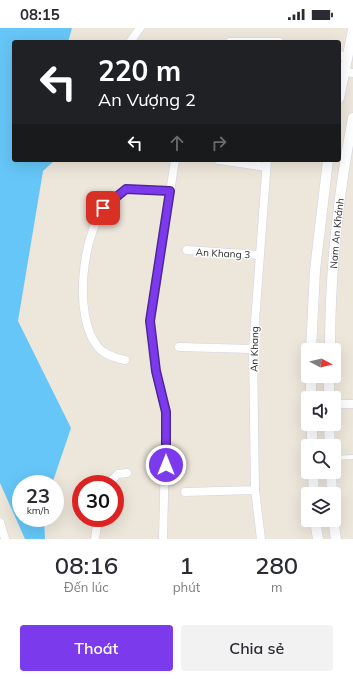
<!DOCTYPE html>
<html lang="vi">
<meta charset="utf-8">
<style>
body{margin:0;font-family:Mulish,sans-serif;background:#f2f2f3;color:#2b2b33;height:100vh;display:flex;flex-direction:column;font-size:15px;white-space:nowrap}
*{box-sizing:border-box;margin:0}
p{font-size:13px;color:#7c7c81}
.icon{flex:none;width:22px;height:22px;fill:none;stroke:currentColor;stroke-width:2;stroke-linecap:round;stroke-linejoin:round}
.map{position:relative;height:511px;overflow:hidden}
.side{display:flex;flex-direction:column;background:#fff;flex:1}
.side>*{flex:none}
.guide{position:absolute;left:12px;top:12px;width:329px;height:122px;border-radius:4px;box-shadow:0 4px 16px #0002;background:#202124;color:#fff;overflow:hidden}
.needle{width:26px;rotate:97deg}
.tools{position:absolute;left:301px;top:315px;display:grid;gap:8px}
.tools a{display:grid;place-items:center;width:40px;height:40px;border-radius:4px;background:#fff;box-shadow:0 4px 16px #0002;font-size:20px}
.speed{position:absolute;left:12px;top:447px;display:flex;gap:8px;font-size:20px;font-weight:700;text-align:center}
.speed>*{display:grid;place-content:center;width:52px;height:52px;border-radius:50%;background:#fff;box-shadow:0 4px 16px #0002;line-height:1}
.speed small{font-size:10px;font-weight:400}
.speed .limit{border:6px solid #d22;background:#fff;color:#111}
.pin{position:absolute;display:grid;place-items:center;width:34px;height:34px;color:#fff;margin:-17px;border-radius:8px;box-shadow:0 2px 6px #0006}
.me{position:absolute;width:44px;margin:-22px;rotate:0deg;stroke-linejoin:round;filter:drop-shadow(0 0 3px #0008)}
.turn{display:flex;align-items:center;gap:14px;height:84px;padding:0 20px;font-size:18px}
.turn .icon{width:52px;height:52px;stroke-width:2.5}
.turn b{display:block;font-size:28px;line-height:34px}
.lanes{display:flex;align-items:center;height:38px;padding:0 20px;background:#0003;justify-content:center;gap:20px;direction:ltr}
.lanes .off{opacity:.35}
.eta{display:flex;justify-content:space-evenly;align-items:center;height:68px;text-align:center}
.eta b{font-size:24px;font-weight:600;line-height:28px}
.action{display:flex;gap:8px;margin-top:auto;padding:8px 20px}
.action a{flex:1;height:46px;border-radius:4px;background:#7c3aed;color:#fff;font-size:16px;font-weight:600;line-height:46px;text-align:center}
.action a+a{background:#f2f2f3;color:#2b2b33}
.status{display:flex;justify-content:space-between;align-items:center;height:28px;padding:0 20px;background:#fff;direction:ltr}
.status svg{height:11px;fill:currentColor}
.map>svg:first-child{display:block}
</style>
<div class="status"><b>08:15</b><svg viewBox="0 0 49 12"><path d="M0 12V9h3v3zM5 12V6h3v6zM10 12V3h3v9zM15 12V0h3v12zM26 1h20v11H26zM47 4h2v5h-2z"/></svg></div>
<div class="map">
<svg width="353" height="511" viewBox="0 0 353 511">
<rect width="100%" height="100%" fill="#ede6da"/>
<path fill="#65c6f7" d="M0,0H72L68,14H14V132H55L43,143L18,293L71,400L52,456H21V490H44L45,511H25L0,455Z"/>
<g fill="none" stroke-linecap="round" stroke-linejoin="round">
<g stroke="#cfd2e4" stroke-width="5">
<path id="service" d="M334,430L353,429"/>
</g>
<g stroke="#cfd2e4" stroke-width="9">
<path id="minor" d="M130,14L140,0
M230,14H279
M339,27L347,29
M344,44L353,45
M219,132L266,139
M187,222L259,227
M179,319L253,321
M125,332C116,330 104,327 98,319C73,289 82,212 103,181C107,173 119,167 126,161L170,163
M334,376H353
M108,456L118,446L127,445
M185,464L255,462
M0,494L5,511
M95,511L98,490
M163,511L166,384L156,343L150,293L175,132
M261,511L255,462L253,321L267,132"/>
</g>
<g stroke="#cfd2e4" stroke-width="11">
<g id="tertiary">
<path d="M339,70L353,2"/>
<path d="M311,322L315,242L328,132"/>
<path id="s1" d="M330,322C330,245 338,166 353,90"/>
<path d="M311,370V348"/>
<path d="M329,370V348"/>
<path d="M312,396V418"/>
<path d="M329,396L330,418"/>
<path d="M313,444L314,466"/>
<path d="M331,444L332,466"/>
<path d="M315,492L318,511"/>
<path d="M333,492L336,511"/>
</g>
</g>
<use href="#service" stroke="#fff" stroke-width="4"/>
<use href="#minor" stroke="#fff" stroke-width="8"/>
<use href="#tertiary" stroke="#fff" stroke-width="10"/>
</g>
<g fill="none" stroke-linecap="round" stroke-linejoin="round">
<g stroke="#51269a" stroke-width="10">
<path id="route" d="M103,180L126,161L170,163L150,293L156,343L166,384V437"/>
</g>
<use href="#route" stroke="#7c3aed" stroke-width="7"/>
</g>
<g text-anchor="middle" stroke-width="3" stroke-linejoin="round" paint-order="stroke">
<g font-size="10" fill="#292929" stroke="#fff">
<text dy="4" stroke="none"><textPath href="#s1" startOffset="117">Nam An Khánh</textPath></text>
<text transform="translate(223 225) rotate(3)" y="4">An Khang 3</text>
<text transform="translate(254 321) rotate(-89)" y="4">An Khang</text>
</g>
</g>
</svg>
<div class="tools">
<a><svg class="needle" viewBox="-14 -14 28 28"><path d="M0-13l5 13h-10z" fill="#e53935"/><path d="M0 13l5-13h-10z" fill="#7c7c81"/></svg></a>
<a><svg class="icon" aria-label="sound" viewBox="0 0 24 24"><path d="M4 9h4l5-4v14l-5-4H4zM17 9q2 3 0 6"/></svg></a>
<a><svg class="icon" aria-label="search" viewBox="0 0 24 24"><circle cx="10" cy="10" r="6"/><path d="M15 15l6 6"/></svg></a>
<a><svg class="icon" aria-label="layers" viewBox="0 0 24 24"><path d="M12 4l9 5-9 5-9-5zM3 14l9 5 9-5"/></svg></a>
</div>
<div class="speed"><div>23<small>km/h</small></div><div class="limit">30</div></div>
<div class="pin" style="left:103px;top:180px;background:#d93025"><svg class="icon" aria-label="arrive" viewBox="0 0 24 24"><path d="M6 21V4h12l-3 4 3 4H6"/></svg></div>
<svg class="me" style="left:166px;top:437px" viewBox="-20 -20 40 40"><circle r="17" fill="#7c3aed" stroke="#fff" stroke-width="3"/><path d="M0-11L8 9 0 5-8 9z" fill="#fff"/></svg>
<div class="guide">
<div class="turn"><svg class="icon" aria-label="left" viewBox="0 0 24 24"><path d="M17 20v-9H6M10 6l-5 5 5 5"/></svg><div><b>220 m</b>An Vượng 2</div></div>
<div class="lanes"><svg class="icon" aria-label="left" viewBox="0 0 24 24"><path d="M17 20v-9H6M10 6l-5 5 5 5"/></svg><svg class="icon off" aria-label="ahead" viewBox="0 0 24 24"><path d="M12 20V5M6 11l6-6 6 6"/></svg><svg class="icon off" aria-label="right" viewBox="0 0 24 24"><path d="M7 20v-9h11M14 6l5 5-5 5"/></svg></div>
</div>
</div>
<section class="side">
<div class="eta">
<div><b>08:16</b><p>Đến lúc</p></div>
<div><b>1</b><p>phút</p></div>
<div><b>280</b><p>m</p></div>
</div>
<div class="action"><a>Thoát</a><a>Chia sẻ</a></div>
</section>
